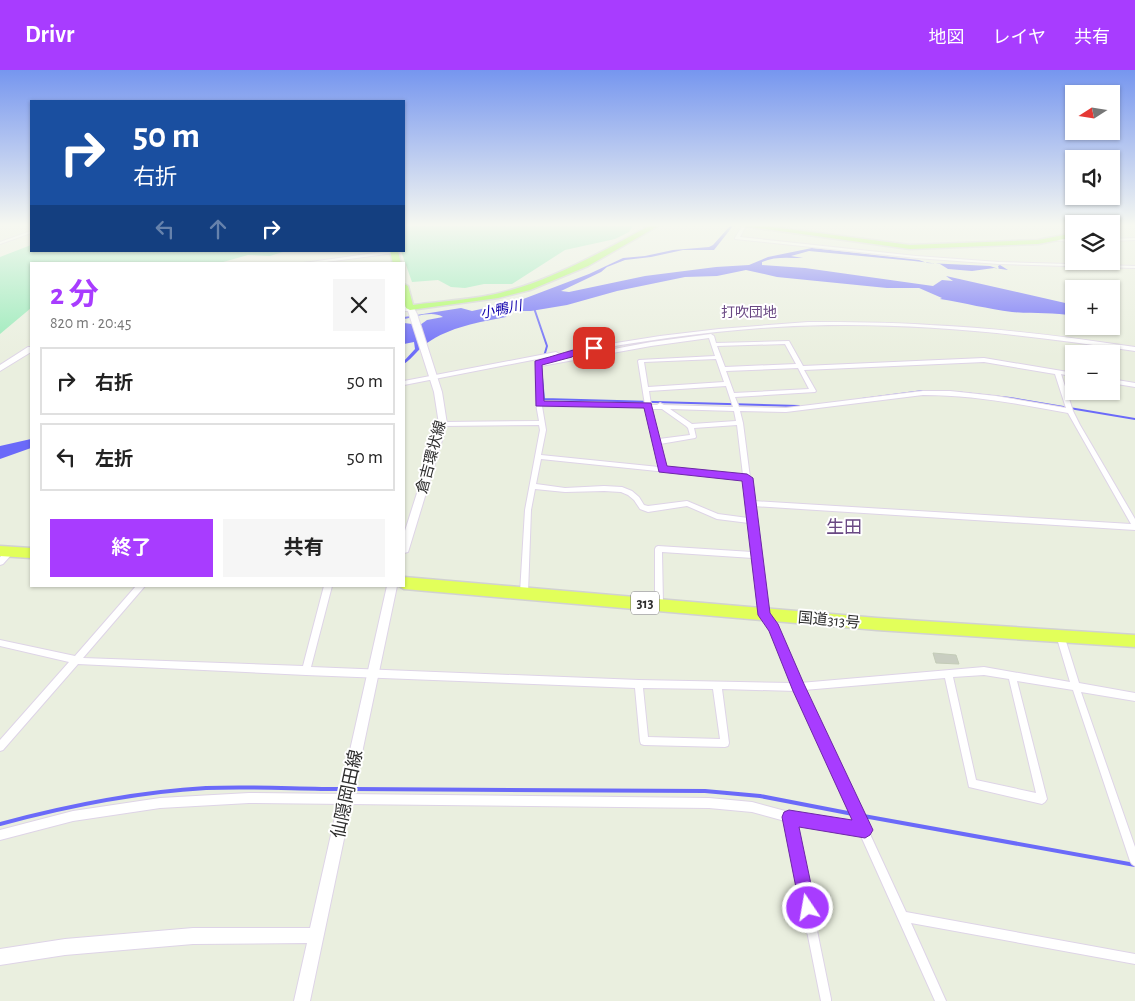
<!DOCTYPE html>
<html lang="ja">
<meta charset="utf-8">
<style>
body{margin:0;font-family:"Alegreya Sans","Noto Sans JP",sans-serif;background:#f6f6f6;color:#222;height:100vh;display:flex;flex-direction:column;font-size:19px;white-space:nowrap}
*{box-sizing:border-box;margin:0}
p{font-size:16px;color:#767676}
.icon{flex:none;width:28px;height:28px;fill:none;stroke:currentColor;stroke-width:2;stroke-linecap:round;stroke-linejoin:round}
.map{position:relative;flex:1;overflow:hidden}
.sheet{position:absolute;left:30px;top:192px;width:375px;height:325px;display:flex;flex-direction:column;background:#fff;border-radius:0px;box-shadow:0 1px 4px #0004}
.sheet>*{flex:none}
.banner{position:absolute;left:30px;top:30px;width:375px;height:152px;border-radius:0px;box-shadow:0 1px 4px #0004;background:#1a4fa0;color:#fff;overflow:hidden}
.needle{width:32px;rotate:258deg}
.controls{position:absolute;left:1065px;top:15px;display:grid;gap:10px}
.controls a{display:grid;place-items:center;width:55px;height:55px;border-radius:0px;background:#fff;box-shadow:0 1px 4px #0004;font-size:25px}
.pin{position:absolute;display:grid;place-items:center;width:42px;height:42px;color:#fff;margin:-21px;border-radius:10px;box-shadow:0 2px 8px #0006}
.me{position:absolute;width:55px;margin:-28px;rotate:348deg;stroke-linejoin:round;filter:drop-shadow(0 0 4px #0008)}
.turn{display:flex;align-items:center;gap:18px;height:105px;padding:0 20px;font-size:22px}
.turn .icon{width:65px;height:65px;stroke-width:2.5}
.turn b{display:block;font-size:35px;line-height:42px}
.lanes{display:flex;align-items:center;height:48px;padding:0 20px;background:#0003;justify-content:center;gap:25px;direction:ltr}
.lanes .off{opacity:.35}
.round{display:grid;place-items:center;flex:none;width:52px;height:52px;border-radius:0px;background:#f6f6f6}
.head{display:flex;align-items:center;justify-content:space-between;height:85px;padding:0 20px}
h1{font-size:30px;font-weight:700;line-height:38px;color:#a83cff}
.cta{display:flex;gap:10px;margin-top:auto;padding:10px 20px}
.cta a{flex:1;height:58px;border-radius:0px;background:#a83cff;color:#fff;font-size:20px;font-weight:700;line-height:58px;text-align:center}
.cta a+a{background:#f6f6f6;color:#222}
ul{padding:0;list-style:none}
li{display:flex;align-items:center;gap:15px;height:68px;margin:0 10px 8px;padding:0 10px;border:2px solid #e0e0e0;border-radius:0px}
li div{flex:1}
li b{display:block;font-size:19px}
li em{font-style:normal}
header{display:flex;align-items:center;gap:30px;box-sizing:border-box;height:70px;padding:0 25px;background:#a83cff;color:#fff}
header strong{font-size:24px}
nav{display:flex;gap:28px;margin-inline-start:auto;font-size:18px}
.map>svg:first-child{display:block}
</style>
<header>
<strong>Drivr</strong>
<nav><a>地図</a><a>レイヤ</a><a>共有</a></nav>
</header>
<div class="map">
<svg width="1135" height="931" viewBox="0 0 1135 931">
<rect width="100%" height="100%" fill="#eaefdf"/>
<path fill="#97eab8" d="M404,156H633L629,162L615,169L565,180L512,214H484L465,218L451,217L438,210L412,212L401,181H404Z
M31,175V181H286L270,186L248,185L216,194H31V238L0,264V187Z"/>
<path fill="#6b6af9" d="M730,156H733L714,180H683L651,187L625,190L607,197L601,202L561,221L569,222L645,206L716,197L749,195L768,187L812,178L919,190L927,193L990,196L999,199L998,196L1000,195L1008,200L994,198L972,201L948,199L940,194L914,191L809,181L791,186L803,188C789,188 775,186 762,192V195L805,198L933,216L942,210L953,211L946,206L1074,235V246C1053,242 1033,244 1012,242C988,239 965,233 940,229L942,228L919,218H887L777,207L746,200L717,206L685,207L617,221L567,235L531,241H508L506,247C479,252 450,257 427,273C418,279 413,288 404,294V291L415,279L414,272L404,274V253L420,255L427,250L443,247C432,240 415,247 404,249V247L461,238L472,241L518,231L589,204L623,188L645,186L673,180L709,177L713,175Z
M31,369V378L0,389V376Z"/>
<g fill="none" stroke-linecap="round" stroke-linejoin="round">
<path stroke="#6b6af9" stroke-width="2" d="M534,238L547,276L541,297L544,329L799,336
M954,322L1010,328L1135,349
M862,329L923,321H946"/>
<path stroke="#6b6af9" stroke-width="4" d="M353,719L705,721L760,726L853,744
M858,745L1135,795
M0,754C67,736 136,722 206,718C252,716 297,719 343,719"/>
</g>
<path fill="#c9cec1" stroke="#c4ccb8" d="M933,583L956,585L959,594L936,593Z"/>
<g fill="none" stroke-linecap="round" stroke-linejoin="round">
<g stroke="#ded4e7" stroke-width="2">
<path id="street" d="M742,156H746L740,167L916,186L999,192L1135,196V198L999,194L916,188L735,169V168Z
M31,161V163L0,174V172Z
M1056,168L1074,171V173L1056,170Z
M1135,168V170L1111,171V169Z
M389,181L396,182L394,183L311,194H296Z
M808,252C849,252 889,252 930,255C999,258 1067,267 1135,277V281C1017,263 897,250 777,257C709,261 642,271 575,283L571,286L556,290L651,272L711,264L714,266L716,273L789,271L803,296L984,288L1074,303V307L1061,304L1073,341L1080,355L1135,449V460L753,436L755,449L757,451L756,453L760,483L762,485L760,487L768,544L777,556L800,613L984,597L1070,612L1056,565L1057,563L1060,562L1063,563L1064,565L1079,613L1135,623V631L1081,622L1135,777V796L1132,794L1130,791L1073,620L1017,611L1047,729L1045,732L1042,734L969,717L945,608L804,620L866,756L868,757L870,760L869,762L906,842L1135,884V894L911,853L946,931H935L860,764L795,753L831,929V931H821L785,751L752,742L709,738L249,733L160,738L73,751L0,770V760L73,741L160,728L249,723L709,728L752,732L789,742L855,754L796,621L722,619L729,673L728,676L725,677L644,675L641,674L640,671L635,618L306,605L78,594L3,680L0,681V670L69,592L0,576V570L75,586L136,516H145L83,588L303,596L324,516H332L311,597L639,610L792,613L771,560L760,545L753,488L662,482L663,535L662,537L659,538L656,537L655,535V479L656,477L658,476L752,482L749,453L717,449L687,436L648,442L640,439L634,430L628,425L621,422L604,421L565,422L535,419L531,440L528,523L527,525L524,526L521,525L520,523L525,440L540,360L539,355L443,356L440,354L443,352L539,351L536,334L535,293L536,292L567,284L569,281L572,280L660,266L719,259ZM709,268L715,286L639,290L638,291L645,335L542,332L541,296L651,276ZM785,274L796,294L725,297L717,276ZM716,289L724,312L648,317L644,292ZM984,292L1055,304L1066,338L996,326L950,321H923L786,338L739,337L735,327L815,322L816,321L804,300ZM798,298L809,319L734,323L726,301ZM726,316L733,337L664,335L660,333L657,335H651L649,321ZM923,325C973,325 1019,334 1068,343L1131,454L753,431L743,353L740,341L786,342ZM542,336L646,338L659,397L541,385L546,360ZM652,339H662L686,356L688,358L690,365L659,369ZM670,339L734,341L736,351L692,354ZM737,355L743,405L666,398L660,374L695,368L696,367L694,358ZM541,389L744,410L748,448L718,444L687,431L648,436L644,435L639,427L632,421L622,417L604,416L565,418L536,414ZM984,605L1009,609L1036,723L976,710L953,607ZM643,618L713,619L720,669L648,667Z
M556,282L559,284L558,285L404,315V311Z
M1111,309L1135,313V317L1111,313Z
M10,479L12,480L14,482L12,484L3,494L0,495V487L8,480Z"/>
</g>
<g stroke="#ded4e7" stroke-width="2">
<path id="secondary" d="M410,236H413L417,244L442,322L447,354L409,479L408,482L404,483V464L439,354L434,322L409,244L408,241H404V237Z
M28,277H31V282L0,301V295Z
M387,516H397L310,931H294L307,873L193,874L65,885L0,895V879L65,869L193,858H310Z"/>
</g>
<g stroke="#d1d1d1" stroke-width="3">
<path id="primary" d="M649,156H658L588,196L530,220L498,228L410,240L406,238L404,230V214L408,216L413,235C442,231 472,230 500,223C553,210 601,182 649,156Z
M743,156H765L910,175L1038,170L1074,163V167L1038,174L910,179Z
M390,181H398L401,194H393Z"/>
</g>
<g stroke="#d1d1d1" stroke-width="3">
<path id="highway" d="M0,476L31,478V488L0,486Z
M404,507L877,548L1135,565V577L877,560L404,519L399,516H404Z"/>
</g>
<use href="#street" fill="#fff" fill-rule="evenodd"/>
<use href="#secondary" fill="#fff" fill-rule="evenodd"/>
<use href="#primary" fill="#a8fd56" fill-rule="evenodd"/>
<use href="#highway" fill="#e2ff5a" fill-rule="evenodd"/>
</g>
<linearGradient id="sky" x2="0" y2="1"><stop stop-color="#7696ef"/><stop offset="0.54" stop-color="#f6f8f1"/><stop offset="1" stop-color="#f6f8f1" stop-opacity="0"/></linearGradient>
<rect width="1135" height="287" fill="url(#sky)"/>
<path fill="#a83cff" stroke="#6d27a6" d="M594,275L598,278L597,280L577,283L572,287L542,295L544,331L651,333L667,396L747,404L753,408L770,543L778,554L804,614L873,760L870,765L865,768L799,757L816,838L814,844L808,846L802,844L800,838L782,747L784,742L789,740L852,750L793,621L769,561L758,545L742,411L659,402L644,338L536,336L535,291C555,286 573,279 594,275Z"/>
<g text-anchor="middle" stroke-width="4" stroke-linejoin="round" paint-order="stroke">
<g font-size="14" font-style="italic" fill="#1001ad" stroke="#fff">
<text transform="translate(501 239) rotate(-11)" y="5">小鴨川</text>
</g>
<g font-size="14" fill="#694883" stroke="#fff">
<text x="749" y="247">打吹団地</text>
</g>
<rect fill="#fff" stroke="#6c6c6c" stroke-width="1" x="631" y="521.5" width="28" height="23" rx="4"/>
<g font-size="14" font-weight="bold" fill="#2d2d2d">
<text x="645" y="538">313</text>
</g>
<g font-size="15" fill="#2d2d2d" stroke="#fff">
<text transform="translate(431 387) rotate(-75)" y="5">倉吉環状線</text>
<text transform="translate(829 550) rotate(5)" y="5">国道313号</text>
</g>
<g font-size="18" fill="#694883" stroke="#fff">
<text x="844" y="463">生田</text>
</g>
<g font-size="18" fill="#2d2d2d" stroke="#fff">
<text transform="translate(347 724) rotate(-78)" y="6">仙隠岡田線</text>
</g>
</g>
</svg>
<div class="controls">
<a><svg class="needle" viewBox="-14 -14 28 28"><path d="M0-13l5 13h-10z" fill="#e53935"/><path d="M0 13l5-13h-10z" fill="#767676"/></svg></a>
<a><svg class="icon" aria-label="sound" viewBox="0 0 24 24"><path d="M4 9h4l5-4v14l-5-4H4zM17 9q2 3 0 6"/></svg></a>
<a><svg class="icon" aria-label="layers" viewBox="0 0 24 24"><path d="M12 4l9 5-9 5-9-5zM3 14l9 5 9-5"/></svg></a>
<a>+</a>
<a>−</a>
</div>
<div class="pin" style="left:594px;top:278px;background:#d93025"><svg class="icon" aria-label="arrive" viewBox="0 0 24 24"><path d="M6 21V4h12l-3 4 3 4H6"/></svg></div>
<svg class="me" style="left:808px;top:838px" viewBox="-20 -20 40 40"><circle r="17" fill="#a83cff" stroke="#fff" stroke-width="3"/><path d="M0-11L8 9 0 5-8 9z" fill="#fff"/></svg>
<div class="banner">
<div class="turn"><svg class="icon" aria-label="right" viewBox="0 0 24 24"><path d="M7 20v-9h11M14 6l5 5-5 5"/></svg><div><b>50 m</b>右折</div></div>
<div class="lanes"><svg class="icon off" aria-label="left" viewBox="0 0 24 24"><path d="M17 20v-9H6M10 6l-5 5 5 5"/></svg><svg class="icon off" aria-label="ahead" viewBox="0 0 24 24"><path d="M12 20V5M6 11l6-6 6 6"/></svg><svg class="icon" aria-label="right" viewBox="0 0 24 24"><path d="M7 20v-9h11M14 6l5 5-5 5"/></svg></div>
</div>
<section class="sheet">
<div class="head"><div><h1>2 分</h1><p>820 m · 20:45</p></div><a class="round"><svg class="icon" aria-label="close" viewBox="0 0 24 24"><path d="M6 6l12 12M18 6L6 18"/></svg></a></div>
<ul>
<li><svg class="icon" aria-label="right" viewBox="0 0 24 24"><path d="M7 20v-9h11M14 6l5 5-5 5"/></svg><div><b>右折</b></div><em>50 m</em></li>
<li><svg class="icon" aria-label="left" viewBox="0 0 24 24"><path d="M17 20v-9H6M10 6l-5 5 5 5"/></svg><div><b>左折</b></div><em>50 m</em></li>
</ul>
<div class="cta"><a>終了</a><a>共有</a></div>
</section>
</div>
